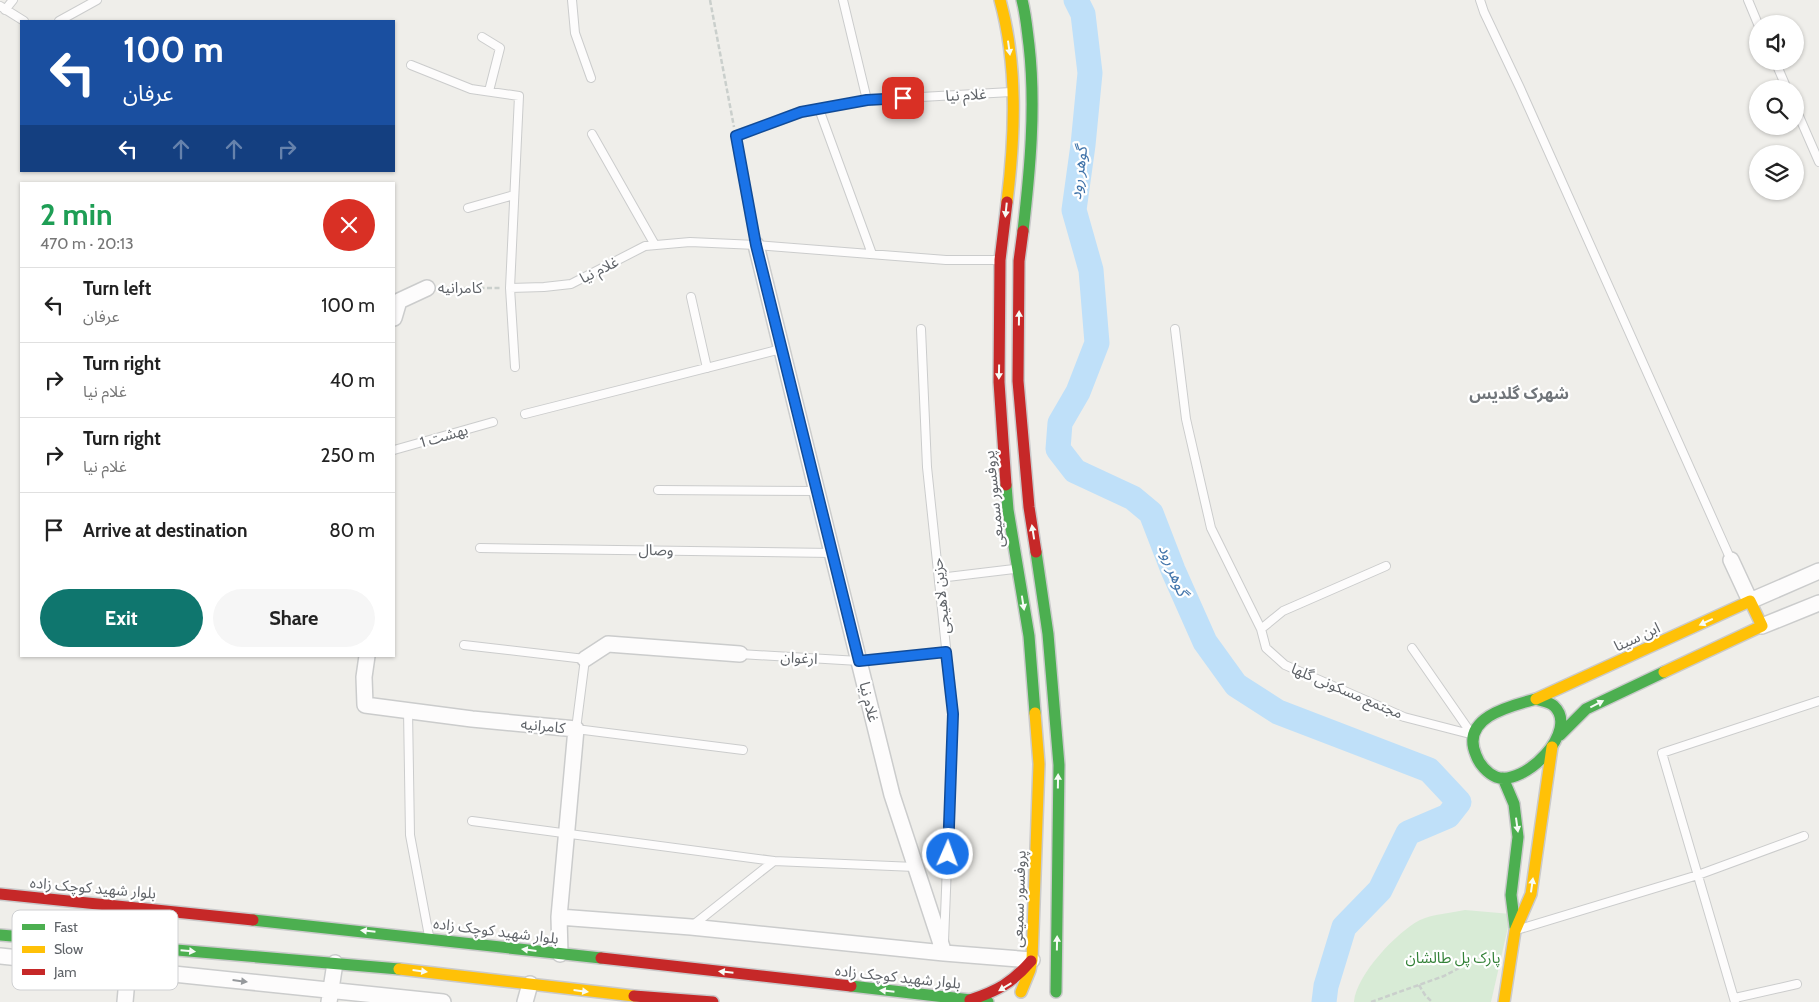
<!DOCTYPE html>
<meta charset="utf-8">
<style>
body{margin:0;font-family:Cabin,"Noto Sans Arabic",sans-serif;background:#f6f6f6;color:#222;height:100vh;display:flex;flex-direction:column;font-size:19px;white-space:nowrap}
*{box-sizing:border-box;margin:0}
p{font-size:16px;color:#767676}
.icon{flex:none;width:28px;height:28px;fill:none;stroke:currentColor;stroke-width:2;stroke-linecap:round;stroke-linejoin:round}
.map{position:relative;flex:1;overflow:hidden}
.panel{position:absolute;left:20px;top:182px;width:375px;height:475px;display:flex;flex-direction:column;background:#fff;border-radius:0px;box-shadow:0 1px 4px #0004}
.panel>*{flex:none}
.guide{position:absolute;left:20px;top:20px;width:375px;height:152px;border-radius:0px;box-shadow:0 1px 4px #0004;background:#1a4fa0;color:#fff;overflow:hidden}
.controls{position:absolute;left:1749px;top:15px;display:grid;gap:10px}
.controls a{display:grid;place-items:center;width:55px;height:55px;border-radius:50%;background:#fff;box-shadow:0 1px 4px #0004;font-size:25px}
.pin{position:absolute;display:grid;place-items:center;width:42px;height:42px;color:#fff;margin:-21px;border-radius:10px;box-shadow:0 2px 8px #0006}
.me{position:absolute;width:55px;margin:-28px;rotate:2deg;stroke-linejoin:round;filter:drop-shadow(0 0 4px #0008)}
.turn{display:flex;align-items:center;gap:18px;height:105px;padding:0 20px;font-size:22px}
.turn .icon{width:65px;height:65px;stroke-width:2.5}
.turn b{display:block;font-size:35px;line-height:42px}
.lanes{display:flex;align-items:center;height:48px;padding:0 20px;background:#0003;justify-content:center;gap:25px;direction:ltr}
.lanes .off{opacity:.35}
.round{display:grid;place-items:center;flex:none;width:52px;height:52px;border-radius:26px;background:#f6f6f6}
.summary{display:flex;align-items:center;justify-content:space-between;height:85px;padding:0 20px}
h1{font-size:30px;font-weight:700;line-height:38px;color:#1e9e55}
.cta{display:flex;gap:10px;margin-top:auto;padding:10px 20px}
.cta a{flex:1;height:58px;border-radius:30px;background:#0f766e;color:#fff;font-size:20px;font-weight:700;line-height:58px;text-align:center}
.cta a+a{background:#f6f6f6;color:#222}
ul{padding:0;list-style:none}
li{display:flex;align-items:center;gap:15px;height:75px;padding:0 20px;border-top:1px solid #e0e0e0}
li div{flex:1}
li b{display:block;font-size:19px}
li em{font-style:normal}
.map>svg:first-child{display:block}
</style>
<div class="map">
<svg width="1819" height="1002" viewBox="0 0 1819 1002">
<rect width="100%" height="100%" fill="#efeeea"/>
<path fill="#d8ebd6" d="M1465,910L1511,914L1491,1002H1354C1356,975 1397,932 1420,920C1433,914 1451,913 1465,910Z"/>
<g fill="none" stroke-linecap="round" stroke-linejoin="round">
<path stroke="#bfe0f9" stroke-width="25" d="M1076,0L1083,14L1090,73L1083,145L1074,210L1091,270L1097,343L1078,392L1060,423L1058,449L1075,471L1133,498L1151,513L1173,570L1205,642L1236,685L1278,712L1429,770L1459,802L1448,816L1408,833L1380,890L1344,927L1326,986L1324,1002"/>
<g stroke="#cbcccc" stroke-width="10">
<path id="lane" d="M572,0L575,33L591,78
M843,0L867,100
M1480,0L1484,12L1520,88L1731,560
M1748,0L1758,24
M0,6L24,21
M5,10L13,0
M59,21L97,0
M482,37L500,48L489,91
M1775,61L1787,89
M411,65L471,89L519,96L510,288L515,367
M1795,107L1819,162
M819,109L872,254
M592,134L655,245
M468,208L514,195
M756,245L736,136L801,112L867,100L1011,92
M510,288L544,287L571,284L645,246L690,242L756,245L946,260H996
M691,297L707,368
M921,329L927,467L953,714L944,941
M1175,329L1186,419L1211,528L1261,629
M525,414L781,349
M394,450L493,422
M658,490L817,491
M480,548L832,553
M1386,566L1283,611L1261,629L1266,648L1285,665L1404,717L1470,734
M939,578L1014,569
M464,645L585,659L576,729L743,750
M1412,648L1471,733
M740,654L859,661L947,652
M408,710L410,835L429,936
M472,821L774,861
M692,926L774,861L915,867
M1520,929L1698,875L1804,836
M1735,998L1797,984
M1735,1002L1662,753L1819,701"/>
</g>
<g stroke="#cbcccc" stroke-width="18">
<path id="street" d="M756,245L892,795L944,953L1032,960
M394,318L399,301L427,288
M1731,560L1750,601L1819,571
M1762,626L1819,603
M367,656L364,677L365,705L472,719L576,729L559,917L560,954
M585,659L608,644L740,654
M559,917L691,927L944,953
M0,956C148,970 295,988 443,1002
M125,1002L130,946
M329,1002L335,963
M525,1002L530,984"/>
</g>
<g stroke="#cacacb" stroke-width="14">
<path id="fast" d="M1022,0C1026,15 1027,30 1029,45C1036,107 1030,170 1023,231
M1006,485L1008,510L1029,636L1035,713
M1036,552L1048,634L1059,765L1056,992
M1536,699C1541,701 1550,702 1554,706C1580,730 1525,787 1496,777C1487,773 1479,764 1476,755C1460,718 1509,706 1536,699Z
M1560,735L1586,709L1664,672
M1503,778L1514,804L1518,837L1511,895L1515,927
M253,920L601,958
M0,935L399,969
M851,986L988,1002"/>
</g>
<g stroke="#cacacb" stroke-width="14">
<path id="slow" d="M1000,0C1018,65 1015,136 1007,202
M1536,699L1750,601L1762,626L1664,672
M399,969L634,996
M1021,992L1030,970L1032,960L1039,764L1035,713
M1504,1002L1515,931L1531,894L1552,747"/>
</g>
<g stroke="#cacacb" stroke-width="14">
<path id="jam" d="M1023,231L1019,261L1018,381L1029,507L1036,552
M1006,485L999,382L1000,260L1007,202
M0,894L253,920
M601,958L851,986
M634,996L713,1002
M970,1000C997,991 1012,983 1031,961"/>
</g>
<path stroke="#cacfcc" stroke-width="2.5" stroke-dasharray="5 2.5" stroke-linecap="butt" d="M710,0L734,127
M442,288H501
M1419,985L1425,995L1432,1002
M1371,1002L1444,976L1472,961"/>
<use href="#lane" stroke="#fdfcfc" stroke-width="8"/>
<use href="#street" stroke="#fdfcfc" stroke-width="15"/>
<use href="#fast" stroke="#4caf50" stroke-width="11"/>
<use href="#slow" stroke="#ffc107" stroke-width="11"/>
<use href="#jam" stroke="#c62828" stroke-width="11"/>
</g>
<defs><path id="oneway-solid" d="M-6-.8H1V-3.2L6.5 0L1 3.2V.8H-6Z" transform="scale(1.25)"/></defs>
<g fill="#f6fbf6">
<use href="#oneway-solid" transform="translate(1009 48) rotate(82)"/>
<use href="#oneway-solid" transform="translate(1006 210) rotate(96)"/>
<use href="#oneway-solid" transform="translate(1019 318) rotate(-89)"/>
<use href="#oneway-solid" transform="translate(999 372) rotate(91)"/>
<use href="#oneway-solid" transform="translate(1033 532) rotate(-99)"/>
<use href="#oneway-solid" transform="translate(1023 603) rotate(81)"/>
<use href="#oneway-solid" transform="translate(1706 622) rotate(155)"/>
<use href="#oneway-solid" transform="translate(1597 704) rotate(-27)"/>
<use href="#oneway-solid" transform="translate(1058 781) rotate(-89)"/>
<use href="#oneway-solid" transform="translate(1517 825) rotate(82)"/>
<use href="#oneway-solid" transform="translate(1532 885) rotate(-82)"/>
<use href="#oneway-solid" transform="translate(368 931) rotate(-174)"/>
<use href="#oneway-solid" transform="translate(1057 943) rotate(-89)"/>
<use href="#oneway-solid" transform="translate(529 950) rotate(-173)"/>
<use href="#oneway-solid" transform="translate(188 951) rotate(5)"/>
<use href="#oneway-solid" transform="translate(420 971) rotate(7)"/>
<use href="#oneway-solid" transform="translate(726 972) rotate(-174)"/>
<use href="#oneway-solid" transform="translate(1005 987) rotate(149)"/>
<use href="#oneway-solid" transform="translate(581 991) rotate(7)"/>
<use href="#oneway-solid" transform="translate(887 991) rotate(-174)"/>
</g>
<use fill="#96999c" href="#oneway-solid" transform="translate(240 981) rotate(7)"/>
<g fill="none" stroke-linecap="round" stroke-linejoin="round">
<g stroke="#114b97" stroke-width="12">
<path id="route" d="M903,98L867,100L801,112L736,136L756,245L859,661L946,652L953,714L948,854"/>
</g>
<use href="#route" stroke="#1a73e8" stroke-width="9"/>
</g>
<g text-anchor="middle" stroke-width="4.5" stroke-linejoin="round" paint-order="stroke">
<g font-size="15" fill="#5f6368" stroke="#fff">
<text transform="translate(966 95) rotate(-3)" y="5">غلام نیا</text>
<text transform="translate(599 270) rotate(-27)" y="5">غلام نیا</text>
<text x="460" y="293">کامرانیه</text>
<text transform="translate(444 436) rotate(-16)" y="5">بهشت 1</text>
<text transform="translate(994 499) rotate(-96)" y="5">پروفسور سمیعی</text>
<text transform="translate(656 550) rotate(1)" y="5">وصال</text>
<text transform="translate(941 596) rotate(-96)" y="5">حزین لاهیجی</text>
<text transform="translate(1637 637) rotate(-25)" y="5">ابن سینا</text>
<text transform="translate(799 658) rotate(3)" y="5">ارغوان</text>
<text transform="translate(1347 691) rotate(23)" y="5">مجتمع مسکونی گلها</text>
<text transform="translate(869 702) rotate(76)" y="5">غلام نیا</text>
<text transform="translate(543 726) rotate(6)" y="5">کامرانیه</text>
<text transform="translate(93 888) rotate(5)" y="5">بلوار شهید کوچک زاده</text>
<text transform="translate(1019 899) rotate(-88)" y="5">پروفسور سمیعی</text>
<text transform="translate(496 931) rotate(7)" y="5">بلوار شهید کوچک زاده</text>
<text transform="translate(898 977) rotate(6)" y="5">بلوار شهید کوچک زاده</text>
</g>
<g font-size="15" fill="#348238" stroke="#fff">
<text x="1453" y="963">پارک پل طالشان</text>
</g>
<g font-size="16" font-style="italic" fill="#4174aa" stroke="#fff">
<text transform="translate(1078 173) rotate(-83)" y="6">گوهر رود</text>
<text transform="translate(1174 570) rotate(68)" y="6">گوهر رود</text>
</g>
<g font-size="16" font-weight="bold" fill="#70757a" stroke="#fff">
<text x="1519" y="399">شهرک گلدیس</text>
</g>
</g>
<rect x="12" y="910" width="166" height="80" rx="8" fill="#fff" stroke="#cfd0d2" stroke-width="1"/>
<rect x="22" y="924" width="23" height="6" fill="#4caf50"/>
<rect x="22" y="946" width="23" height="7" fill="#ffc107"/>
<rect x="22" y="969" width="23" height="6" fill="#c62828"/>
<g font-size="14" fill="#5f6368">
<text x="54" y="932">Fast</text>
<text x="54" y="954">Slow</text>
<text x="54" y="977">Jam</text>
</g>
</svg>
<div class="controls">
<a><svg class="icon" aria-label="sound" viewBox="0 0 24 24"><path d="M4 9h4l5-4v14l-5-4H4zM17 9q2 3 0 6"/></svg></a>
<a><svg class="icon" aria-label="search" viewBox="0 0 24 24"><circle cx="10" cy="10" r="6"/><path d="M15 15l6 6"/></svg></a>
<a><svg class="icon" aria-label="layers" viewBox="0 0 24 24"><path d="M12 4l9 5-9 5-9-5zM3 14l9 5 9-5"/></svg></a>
</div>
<div class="pin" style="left:903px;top:98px;background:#d93025"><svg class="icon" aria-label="arrive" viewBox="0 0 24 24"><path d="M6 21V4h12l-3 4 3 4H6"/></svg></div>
<svg class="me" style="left:948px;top:854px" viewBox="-20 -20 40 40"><circle r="17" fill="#1a73e8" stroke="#fff" stroke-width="3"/><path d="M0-11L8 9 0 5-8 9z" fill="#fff"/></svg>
<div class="guide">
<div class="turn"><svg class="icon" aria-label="left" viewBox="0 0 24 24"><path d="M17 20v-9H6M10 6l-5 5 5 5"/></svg><div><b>100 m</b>عرفان</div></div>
<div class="lanes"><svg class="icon" aria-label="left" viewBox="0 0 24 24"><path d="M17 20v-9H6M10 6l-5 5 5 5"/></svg><svg class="icon off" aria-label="ahead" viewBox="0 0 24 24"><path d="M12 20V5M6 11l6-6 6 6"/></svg><svg class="icon off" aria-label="ahead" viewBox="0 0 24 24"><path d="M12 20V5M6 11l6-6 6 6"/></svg><svg class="icon off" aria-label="right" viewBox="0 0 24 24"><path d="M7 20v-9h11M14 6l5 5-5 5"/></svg></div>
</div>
<section class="panel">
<div class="summary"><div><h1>2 min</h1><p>470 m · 20:13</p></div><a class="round" style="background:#d93025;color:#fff"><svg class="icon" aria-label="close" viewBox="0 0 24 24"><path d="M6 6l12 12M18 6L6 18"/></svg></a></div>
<ul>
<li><svg class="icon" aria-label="left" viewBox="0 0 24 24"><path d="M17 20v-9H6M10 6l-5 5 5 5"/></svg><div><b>Turn left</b><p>عرفان</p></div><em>100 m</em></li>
<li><svg class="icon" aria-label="right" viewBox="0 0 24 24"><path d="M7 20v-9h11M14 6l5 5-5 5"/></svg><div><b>Turn right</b><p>غلام نیا</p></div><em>40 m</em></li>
<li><svg class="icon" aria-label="right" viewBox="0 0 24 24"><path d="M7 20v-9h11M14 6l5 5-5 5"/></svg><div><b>Turn right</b><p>غلام نیا</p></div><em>250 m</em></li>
<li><svg class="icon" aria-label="arrive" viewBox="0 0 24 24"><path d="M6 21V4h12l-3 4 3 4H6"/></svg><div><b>Arrive at destination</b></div><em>80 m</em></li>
</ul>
<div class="cta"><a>Exit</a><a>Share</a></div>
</section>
</div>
